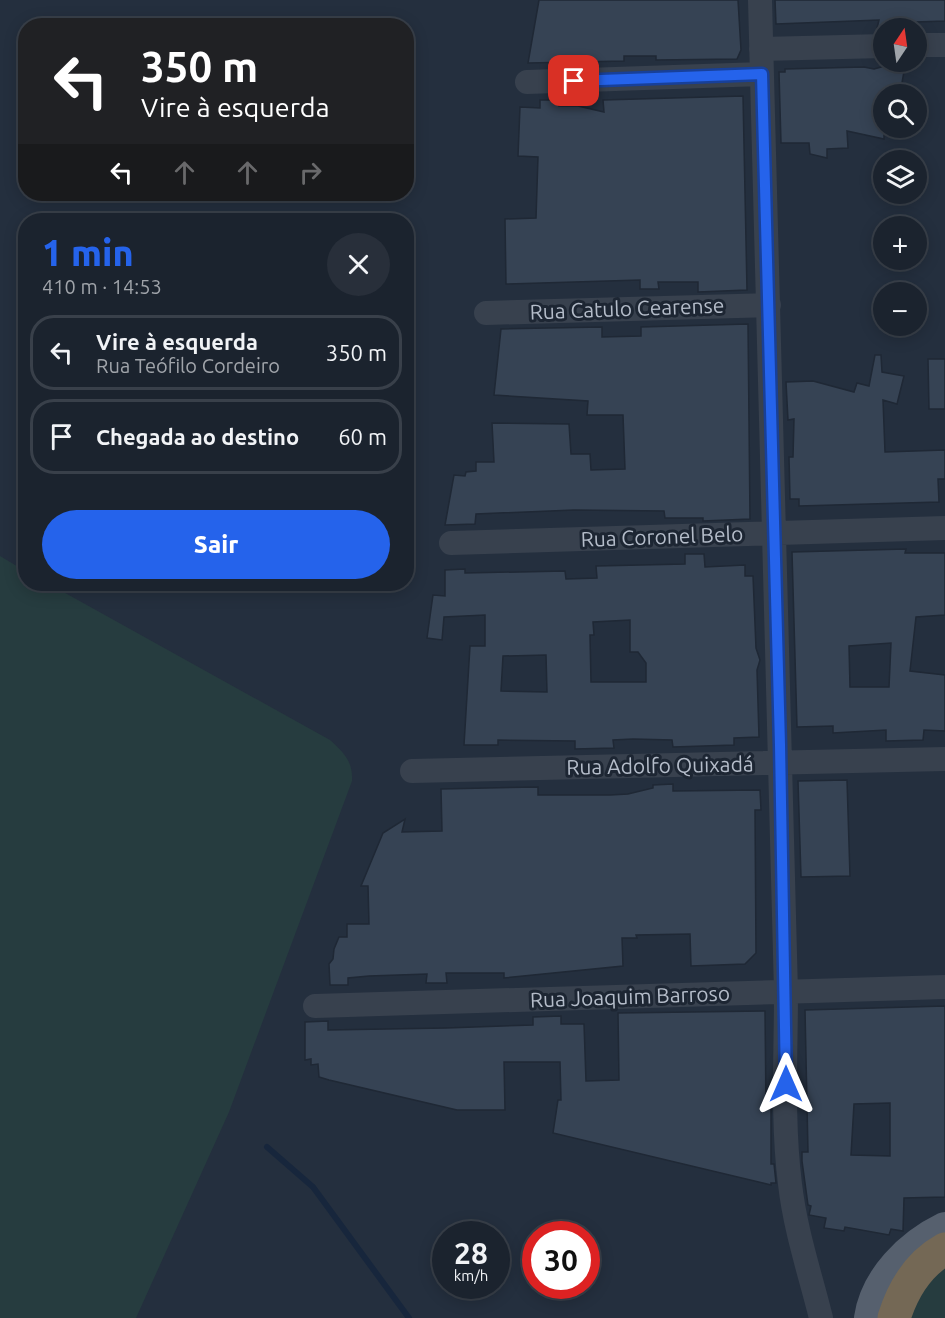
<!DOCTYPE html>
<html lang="pt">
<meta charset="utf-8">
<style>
body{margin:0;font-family:Ubuntu,sans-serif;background:#282f3a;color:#f1f3f6;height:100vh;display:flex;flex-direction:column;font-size:22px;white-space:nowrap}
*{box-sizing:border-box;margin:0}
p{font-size:20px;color:#a0a4aa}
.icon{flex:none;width:33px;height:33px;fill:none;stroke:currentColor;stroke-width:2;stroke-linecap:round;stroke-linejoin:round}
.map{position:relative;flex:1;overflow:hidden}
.panel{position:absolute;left:18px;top:213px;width:396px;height:378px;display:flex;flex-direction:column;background:#1b232e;border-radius:24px;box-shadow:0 3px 15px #0003,0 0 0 2px #39404a}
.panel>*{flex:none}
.hud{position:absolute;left:18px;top:18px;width:396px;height:183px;border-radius:24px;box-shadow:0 3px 15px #0003,0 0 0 2px #39404a;background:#202124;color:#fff;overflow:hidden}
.needle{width:39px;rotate:13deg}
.tools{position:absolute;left:873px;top:18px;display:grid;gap:12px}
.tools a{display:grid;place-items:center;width:54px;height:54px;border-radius:50%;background:#1b232e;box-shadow:0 3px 15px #0003,0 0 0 2px #39404a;font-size:30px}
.speed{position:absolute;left:432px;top:1221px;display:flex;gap:12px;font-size:30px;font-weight:700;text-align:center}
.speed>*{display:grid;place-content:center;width:78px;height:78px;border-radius:50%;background:#1b232e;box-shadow:0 3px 15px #0003,0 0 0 2px #39404a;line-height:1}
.speed small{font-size:15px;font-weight:400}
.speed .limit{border:9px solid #d22;background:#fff;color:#111}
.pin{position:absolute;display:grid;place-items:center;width:51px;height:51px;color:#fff;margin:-26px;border-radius:12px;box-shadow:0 3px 9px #0006}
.me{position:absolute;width:66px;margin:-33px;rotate:0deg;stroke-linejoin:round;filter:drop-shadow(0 0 4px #0008)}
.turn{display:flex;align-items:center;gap:21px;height:126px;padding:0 24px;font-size:27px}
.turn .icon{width:78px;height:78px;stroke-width:2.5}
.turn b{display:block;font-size:42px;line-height:51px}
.lanes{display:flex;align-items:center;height:57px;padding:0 24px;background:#0003;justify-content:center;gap:30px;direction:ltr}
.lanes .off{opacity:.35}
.round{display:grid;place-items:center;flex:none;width:63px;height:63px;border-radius:32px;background:#282f3a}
.overview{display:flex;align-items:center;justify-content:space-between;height:102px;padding:0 24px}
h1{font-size:36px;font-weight:800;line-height:45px;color:#2563eb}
.button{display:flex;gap:12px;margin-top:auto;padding:12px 24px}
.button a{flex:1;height:69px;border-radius:36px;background:#2563eb;color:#fff;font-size:24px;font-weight:800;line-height:69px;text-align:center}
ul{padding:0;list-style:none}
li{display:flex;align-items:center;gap:18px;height:75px;margin:0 12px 9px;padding:0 12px;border:3px solid #39404a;border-radius:24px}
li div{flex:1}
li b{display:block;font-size:22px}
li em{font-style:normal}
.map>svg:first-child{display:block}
</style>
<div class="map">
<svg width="945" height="1318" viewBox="0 0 945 1318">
<rect width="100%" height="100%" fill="#242f3e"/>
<path fill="#263c3f" d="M0,556L25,571L26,584H49L330,740C344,753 353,761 352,781L229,1112L136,1318H0Z
M945,1263V1318H904L911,1300Z"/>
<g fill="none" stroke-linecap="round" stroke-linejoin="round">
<path stroke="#17263c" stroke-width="6" d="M267,1147L313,1187L409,1318"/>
</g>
<path fill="#364354" stroke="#1f2835" stroke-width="1.5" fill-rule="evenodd" d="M539,0H738L741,50L737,59L656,60V56H624V61L528,63Z
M775,0H945V21L916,22V27L877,28L879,20L776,24Z
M885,66H905L900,94H884V139L847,131L848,148L827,149V158L810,154L809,143H781L779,72H785V69L864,67L874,69Z
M743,96L747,290L698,292V282H658L659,289H640V280L506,284L505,219L536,218L538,157L518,156L520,107L540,108V100H559V106H578L604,112L603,100Z
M748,324L750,519L703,521V518H665L664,511L574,510L476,514L475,524L445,525L454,475L465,476L466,472L476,471V462H494L492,423L569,424L571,454H590L591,470L625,469L623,415H587L588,401L494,395L501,329L602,327V337L641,336V327Z
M875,355H881L882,372L904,376L897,404L883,400L885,452L945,450V479H938L939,502L799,506V499H790L789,457H793L794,419L788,420L786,382L813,381L854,392L857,383L869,386Z
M928,359H945V409H929Z
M906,549L905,553H945V615L916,617L910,671L945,675V731L924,730L923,740L886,741V730L833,733V726L797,727L792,552ZM891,643L889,687H850L849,646Z
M685,554H704L705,567L745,565V576H753L756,648L760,660L757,670L759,737L734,738V745L673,747L672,740L633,739L613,740L614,748L575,749V741L498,740V745H464L470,646H485V615L444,617L442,640L427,638L433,595L445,596V570L465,569V573L565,571L566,579L597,578L596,566L685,564ZM630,620V652H638L646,663V682H591L590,635H594L593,622ZM546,655L547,692L501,691L503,656Z
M847,780L850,876L801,877L798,781Z
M673,784V791L760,790L761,810H755L756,953L745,964L691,966L690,934L636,935L637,938H622L623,966L504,978V973H446L447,983H426L427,974L369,976L348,978V985H330L329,964L333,959L334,949L339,937H347V924H369L368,886H361L383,833L405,819L402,832L442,831L441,789L538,787V795H610L628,794L653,788V785Z
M945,1006V1197L904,1198L903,1231L891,1229L889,1235L845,1227L844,1231L824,1228L826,1218L809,1215L811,1206L808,1205L802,1161V1152H808L805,1010ZM890,1103V1156L851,1155L854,1104Z
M765,1011L766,1107H771V1164H774L776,1183H771V1185L553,1133L558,1100H561L560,1062H504L505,1110H457L329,1080L319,1077L318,1064L311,1065V1059L305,1060V1022L328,1021V1030L446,1028L533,1025V1017L561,1016V1024H584L586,1081L619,1080L618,1013Z"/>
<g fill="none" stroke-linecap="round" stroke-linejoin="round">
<path stroke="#38414e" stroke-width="24" d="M760,0L786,992C786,1055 782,1121 790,1184C795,1229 810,1274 821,1318
M916,45H945
M761,49L884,46
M527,82L762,74
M486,313L769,305
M451,543L945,528
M412,771L945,759
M315,1006L945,987"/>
<path stroke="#56606e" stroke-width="32" d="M870,1318C876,1278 910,1245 945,1228"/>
<path stroke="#746855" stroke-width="33" d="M894,1318C903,1289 918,1264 945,1249"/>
</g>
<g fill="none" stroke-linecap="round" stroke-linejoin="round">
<g stroke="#184099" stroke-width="15">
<path id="route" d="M574,81L762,74L780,745L786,1084"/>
</g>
<use href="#route" stroke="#2563eb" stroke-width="10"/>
</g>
<g text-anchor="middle" stroke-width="6" stroke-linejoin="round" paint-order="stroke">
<g font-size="21" fill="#b4bcc9" stroke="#1d2633">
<text transform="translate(627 309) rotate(-2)" y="7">Rua Catulo Cearense</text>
<text transform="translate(662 537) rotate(-2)" y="7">Rua Coronel Belo</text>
<text transform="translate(660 766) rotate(-1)" y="7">Rua Adolfo Quixadá</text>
<text transform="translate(630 997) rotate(-2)" y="7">Rua Joaquim Barroso</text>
</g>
</g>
</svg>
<div class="tools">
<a><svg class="needle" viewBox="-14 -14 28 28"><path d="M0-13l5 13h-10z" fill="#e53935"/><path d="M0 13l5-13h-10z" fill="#a0a4aa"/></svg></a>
<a><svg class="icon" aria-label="search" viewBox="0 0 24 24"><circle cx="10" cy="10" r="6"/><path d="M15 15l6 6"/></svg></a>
<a><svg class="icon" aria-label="layers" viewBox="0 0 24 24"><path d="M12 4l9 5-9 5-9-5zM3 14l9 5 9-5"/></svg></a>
<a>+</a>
<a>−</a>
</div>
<div class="speed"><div>28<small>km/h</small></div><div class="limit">30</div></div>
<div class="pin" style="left:574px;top:81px;background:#d93025"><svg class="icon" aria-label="arrive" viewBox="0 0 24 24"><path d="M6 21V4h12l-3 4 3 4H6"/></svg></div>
<svg class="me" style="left:786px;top:1084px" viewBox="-20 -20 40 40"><path d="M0-17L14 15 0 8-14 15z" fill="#2563eb" stroke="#fff" stroke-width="4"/></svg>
<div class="hud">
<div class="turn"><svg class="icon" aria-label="left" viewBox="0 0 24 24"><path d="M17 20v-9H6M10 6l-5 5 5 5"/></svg><div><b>350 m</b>Vire à esquerda</div></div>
<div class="lanes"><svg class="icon" aria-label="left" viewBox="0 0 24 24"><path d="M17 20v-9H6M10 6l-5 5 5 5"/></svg><svg class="icon off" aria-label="ahead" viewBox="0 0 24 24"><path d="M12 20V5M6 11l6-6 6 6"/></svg><svg class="icon off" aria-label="ahead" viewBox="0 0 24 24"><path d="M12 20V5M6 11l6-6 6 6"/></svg><svg class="icon off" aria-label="right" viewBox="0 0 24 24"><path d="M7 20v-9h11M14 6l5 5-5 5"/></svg></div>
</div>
<section class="panel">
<div class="overview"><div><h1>1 min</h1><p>410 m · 14:53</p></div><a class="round"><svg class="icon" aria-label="close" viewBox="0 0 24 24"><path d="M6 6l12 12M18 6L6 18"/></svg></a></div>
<ul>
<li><svg class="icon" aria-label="left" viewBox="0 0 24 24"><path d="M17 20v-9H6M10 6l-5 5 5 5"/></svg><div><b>Vire à esquerda</b><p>Rua Teófilo Cordeiro</p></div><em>350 m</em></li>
<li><svg class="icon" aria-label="arrive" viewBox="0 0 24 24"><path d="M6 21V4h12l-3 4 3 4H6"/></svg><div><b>Chegada ao destino</b></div><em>60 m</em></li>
</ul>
<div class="button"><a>Sair</a></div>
</section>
</div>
